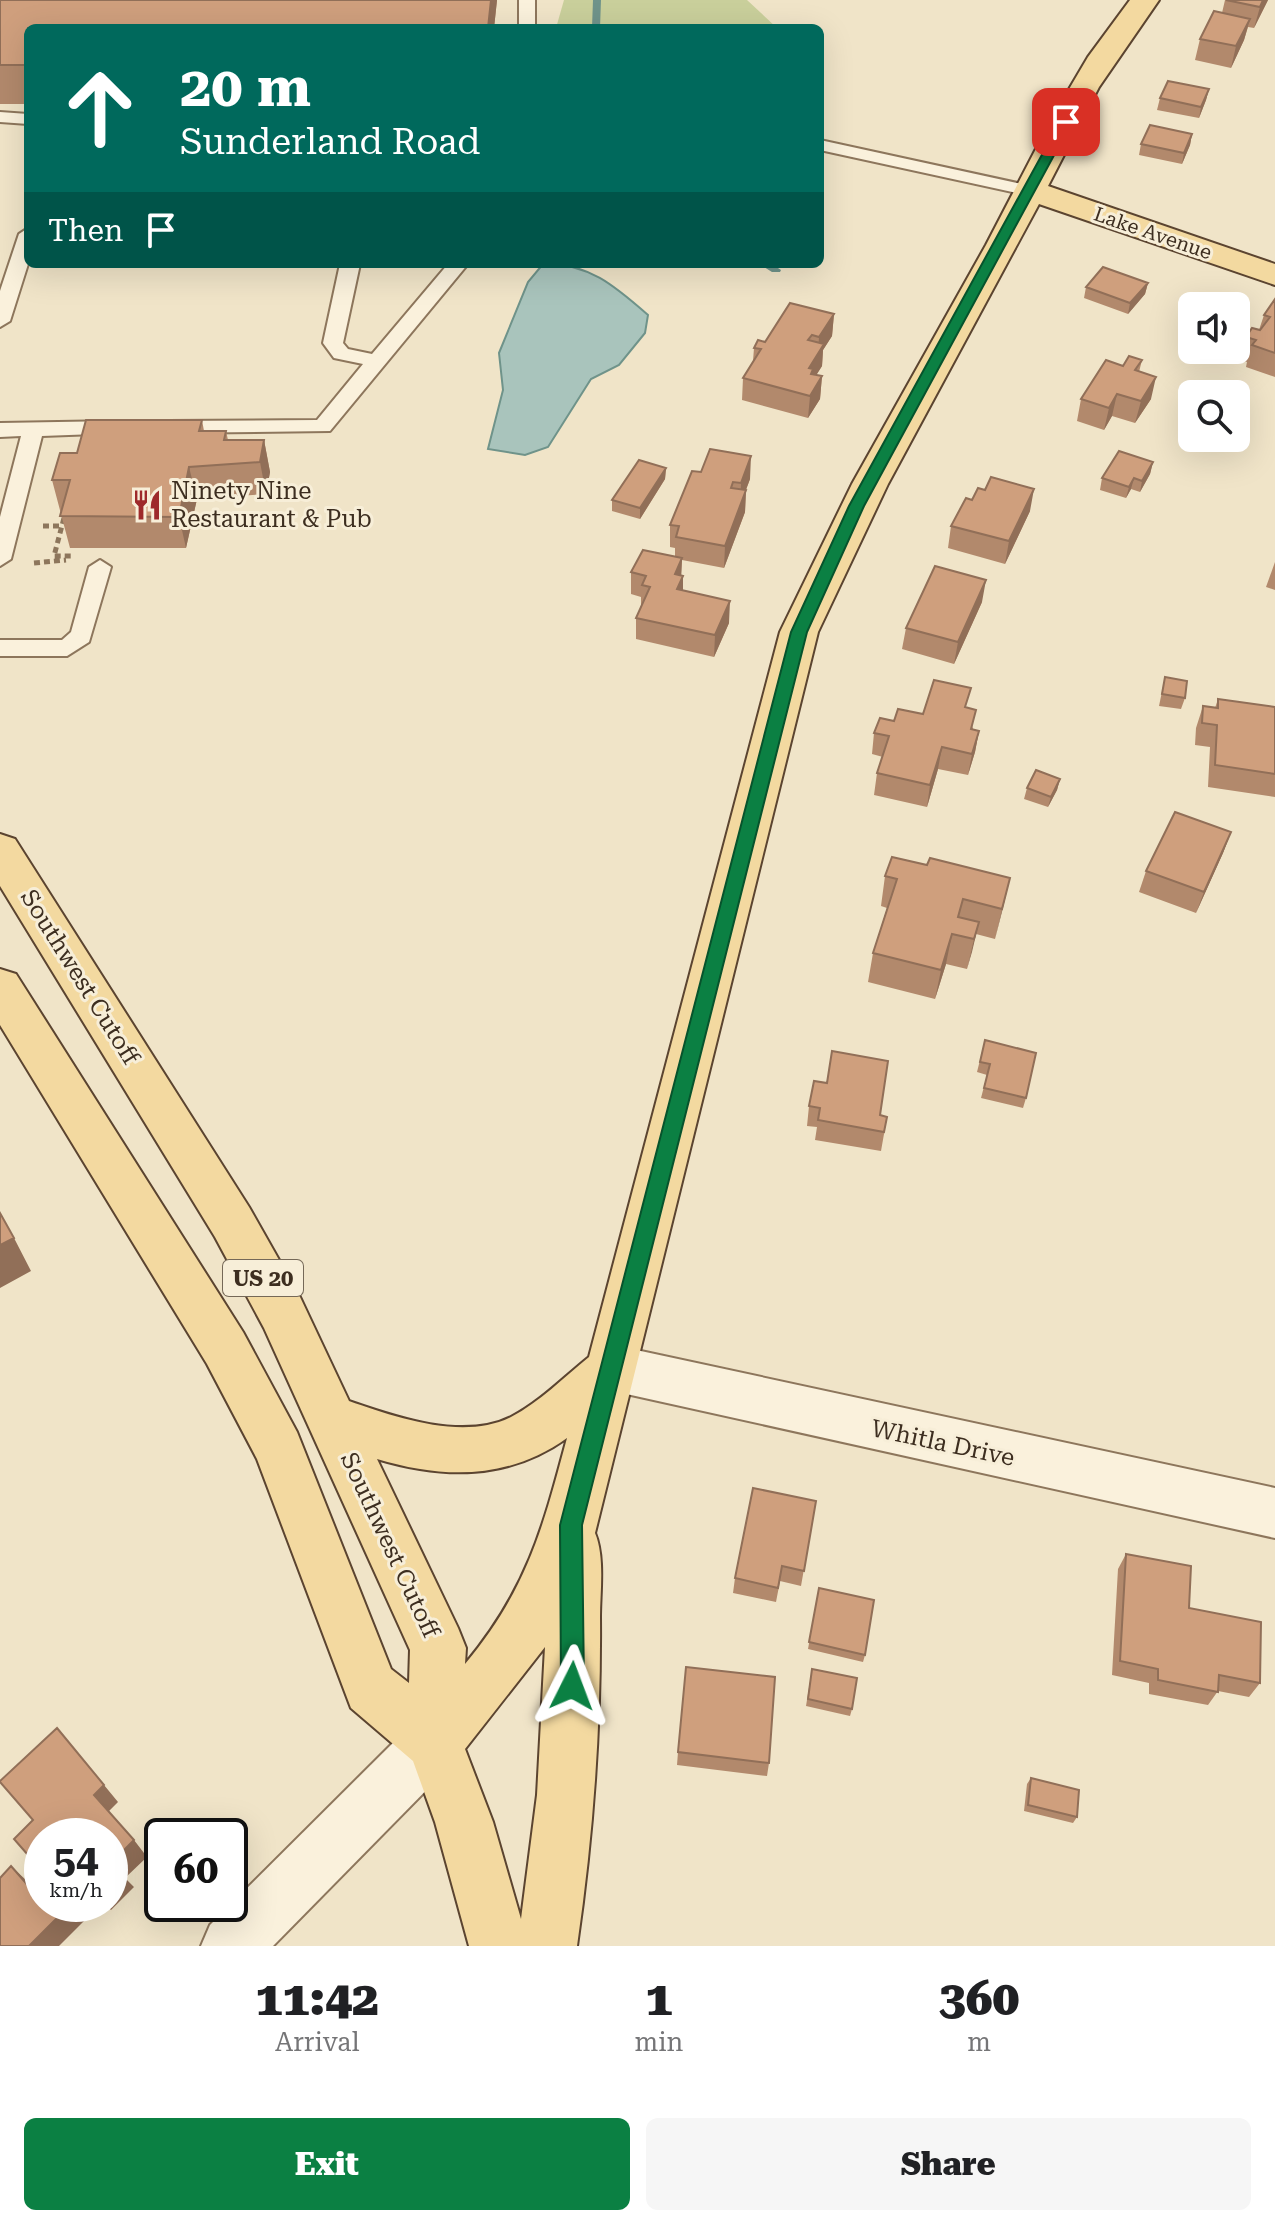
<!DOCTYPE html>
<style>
body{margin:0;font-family:"Roboto Serif",serif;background:#f6f6f6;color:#202124;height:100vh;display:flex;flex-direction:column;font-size:30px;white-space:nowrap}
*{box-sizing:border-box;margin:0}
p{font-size:26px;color:#757577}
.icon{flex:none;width:44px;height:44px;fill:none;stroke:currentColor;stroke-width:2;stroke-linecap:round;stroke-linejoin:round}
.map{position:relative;height:1946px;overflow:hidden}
.side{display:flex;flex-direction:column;background:#fff;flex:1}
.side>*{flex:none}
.top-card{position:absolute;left:24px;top:24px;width:800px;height:244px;border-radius:12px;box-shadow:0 8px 32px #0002;background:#00695c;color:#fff;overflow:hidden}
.controls{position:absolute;left:1178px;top:292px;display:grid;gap:16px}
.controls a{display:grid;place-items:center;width:72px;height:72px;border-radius:12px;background:#fff;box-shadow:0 8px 32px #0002;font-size:40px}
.speed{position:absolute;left:24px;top:1818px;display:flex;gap:16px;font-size:40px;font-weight:700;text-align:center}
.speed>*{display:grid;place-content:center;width:104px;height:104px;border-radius:50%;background:#fff;box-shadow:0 8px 32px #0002;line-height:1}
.speed small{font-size:20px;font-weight:400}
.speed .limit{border:4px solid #111;border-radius:12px;background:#fff;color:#111}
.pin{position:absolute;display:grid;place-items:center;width:68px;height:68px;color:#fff;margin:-34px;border-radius:16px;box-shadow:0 4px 12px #0006}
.me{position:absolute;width:88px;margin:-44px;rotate:3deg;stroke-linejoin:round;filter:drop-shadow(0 0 6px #0008)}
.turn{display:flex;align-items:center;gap:28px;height:168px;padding:0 24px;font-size:36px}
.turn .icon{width:104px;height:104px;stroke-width:2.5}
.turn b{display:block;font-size:56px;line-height:68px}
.then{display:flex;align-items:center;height:76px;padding:0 24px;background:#0003;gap:16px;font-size:30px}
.eta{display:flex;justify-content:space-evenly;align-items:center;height:136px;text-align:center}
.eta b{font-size:48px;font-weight:800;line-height:56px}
.cta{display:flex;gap:16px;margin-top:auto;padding:16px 24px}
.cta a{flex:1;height:92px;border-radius:12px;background:#0b8043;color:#fff;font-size:32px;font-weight:800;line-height:92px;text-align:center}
.cta a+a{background:#f6f6f6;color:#202124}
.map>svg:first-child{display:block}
</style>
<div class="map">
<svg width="1275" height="1946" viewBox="0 0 1275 1946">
<rect width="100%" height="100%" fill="#f0e4c8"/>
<path fill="#c9cf9b" d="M564,0H747L777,28H556Z"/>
<path fill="#a9c4bc" stroke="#6f938a" stroke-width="2" d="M543,264C588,262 616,287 648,315L645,333L619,365L591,379L548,447L525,455L488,449L503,390L499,353L528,282Z"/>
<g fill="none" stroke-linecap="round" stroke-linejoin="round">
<path fill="#6f938a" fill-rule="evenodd" d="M593,0H601L600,28H592Z
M759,264H772L781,270L780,272H772Z"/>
<g stroke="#8d765c" stroke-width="4">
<path id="service" d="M519,0H535V28H519Z
M0,112L28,114V124L0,122Z
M820,140L1031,186L1040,191L1031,196L820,150Z
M28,228V264L10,321L0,327V291L19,234Z
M340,264H360L343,343L348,349L372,354L448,264H468L330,431L161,433L158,428L168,421L317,420L363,364L334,358L323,343Z
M116,421L123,423L126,428L123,433L42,436L11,559L0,566V517L21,436L0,437V423Z
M100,560L111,567L89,642L67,656H0V640H62L71,632L89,567Z"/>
</g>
<g stroke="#8d765c" stroke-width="4">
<path id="minor" d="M613,1345L1275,1488V1538L613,1391L595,1384L588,1368L595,1352Z"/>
</g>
<g stroke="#8d765c" stroke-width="4">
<path id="tertiary" d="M434,1714L454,1722L462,1742L454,1762L273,1946H201L210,1925L414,1722Z"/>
</g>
<g stroke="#5b4430" stroke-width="4">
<path id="primary" d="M1130,0H1159L1099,87L1048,186L1275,264V285L1039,204L888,484L818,632L595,1533C605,1557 600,1592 600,1617C601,1728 593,1837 577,1946H469L435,1822L413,1761L351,1708L257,1459L207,1364L0,1025V969L16,974L243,1332L297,1432L391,1669L409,1683L410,1650L264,1328L215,1237L0,886V834L15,839L249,1207L300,1297L349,1401C395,1417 463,1441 511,1417C540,1402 564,1377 589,1357L780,632L852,484L986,245L1052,118L1088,57ZM567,1438C543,1528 527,1590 465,1664L466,1648L458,1628L377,1459C444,1479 508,1480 567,1438ZM545,1647L537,1795L521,1919L493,1822L465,1749Z"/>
</g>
<path stroke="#8d765c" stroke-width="5" stroke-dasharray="6 4" stroke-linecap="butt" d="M64,518L54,556H73
M43,526H62
M34,563L66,560"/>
<use href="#service" fill="#faf1dc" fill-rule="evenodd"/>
<use href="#minor" fill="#faf1dc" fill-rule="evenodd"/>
<use href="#tertiary" fill="#faf1dc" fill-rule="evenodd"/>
<use href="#primary" fill="#f3d9a0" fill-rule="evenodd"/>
</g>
<path fill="#b2896c" d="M0,0H497L494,28H28V104H0Z
M1225,0H1268L1254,28L1248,27L1244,40L1231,68L1195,60L1200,39L1222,13Z
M1209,89L1206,100L1199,118L1157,110L1160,98Z
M1192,134L1190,145L1182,164L1139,155L1141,144Z
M1148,283L1145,294L1128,314L1084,298L1086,287Z
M1275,299V377L1246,367L1247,362L1240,359L1246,337L1259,330L1264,315Z
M834,314L832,336L823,350L822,366L816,375L822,376L820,399L808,418L742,400L743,378L753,361L754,348Z
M1142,360L1139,372L1151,399L1135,423L1112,416L1104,430L1077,421L1081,399L1123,366Z
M202,420L204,431H226L228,440H264L270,472L266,494L197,499L186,548H70L52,480L77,453Z
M1153,462L1150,474L1140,492L1131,489L1126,498L1100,490L1102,478Z
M666,468L665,479L640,519L612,511V500Z
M692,471L750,479L746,490L745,512L724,568L682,560L681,576H683V590L729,623L714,657L636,639V618L641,606V597L631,594V572L675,557V548L670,547V525Z
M985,490L1030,511L1005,564L948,548L951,526L972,500Z
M1275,562V590L1266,587Z
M982,602L954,664L902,649L906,628Z
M1165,677L1185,698L1181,709L1159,706Z
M1218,699L1275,707V797L1208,787L1210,747L1195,745L1196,728L1203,706L1215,708Z
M967,708L973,729L979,731L975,752L968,775L938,769L927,807L874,795L877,773L883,757L872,754L874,733L894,721L923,714Z
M1060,779L1057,790L1048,807L1024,799L1027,788Z
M1231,832L1223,853L1196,913L1139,892L1146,871Z
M927,865L1010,878L995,939L976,934L967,969L946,964L935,999L868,982L873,953L887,908L881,906L885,876Z
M985,1040L1026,1098L1023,1108L981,1098L987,1075L977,1072Z
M809,1106L887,1117L881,1151L815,1140L817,1127L807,1126Z
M816,1501L801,1586L780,1581L776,1602L733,1593L735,1578Z
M1126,1554L1189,1608L1260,1683L1249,1697L1218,1691L1208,1705L1149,1694V1683L1112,1675L1118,1569Z
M819,1588L865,1655L863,1662L808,1649Z
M812,1669L852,1709L850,1716L806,1706Z
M678,1752L769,1763L767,1776L677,1765Z
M1031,1778L1077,1817L1073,1823L1024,1811L1027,1784Z"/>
<path fill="#916f58" d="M491,0H497L494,28H488Z
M1263,0H1268L1254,28L1260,7Z
M1250,19L1244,40L1231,68L1236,46Z
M1209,89L1206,100L1199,118L1201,107Z
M1192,134L1190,145L1182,164L1184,153Z
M1148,283L1145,294L1128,314L1130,303Z
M834,314L832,336L823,350L822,366L812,382L809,368L818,353L819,337Z
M822,376L820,399L808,418L810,396Z
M1156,377L1151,399L1135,423L1141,401Z
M1117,394L1112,416L1104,430L1109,408Z
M264,440L270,472L266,494L260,462Z
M751,456L750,479L740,505L741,483Z
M1153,462L1150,474L1140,492L1142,481Z
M189,467L197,499L186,548L179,517Z
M666,468L665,479L640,519V508Z
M1134,478L1131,489L1126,498L1129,487Z
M1034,489L1030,511L1005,564L1009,541Z
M746,490L745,512L724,568L725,546Z
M682,558L681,580L683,576V598L677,611L675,574Z
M986,580L982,602L954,664L958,642Z
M730,601L729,623L714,657L715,635Z
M979,731L975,752L968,775L972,754Z
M942,747L938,769L927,807L930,785Z
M1060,779L1057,790L1048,807L1051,797Z
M1231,832L1223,853L1196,913L1204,892Z
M1010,878L1003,908L995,939L1002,909Z
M979,922L972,952L967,969L974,939Z
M952,934L946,964L935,999L941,970Z
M14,1238L31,1271L0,1288V1245Z
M104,1785L118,1802L108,1812L94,1795Z
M134,1840L147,1857L125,1878L134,1887L111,1910L105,1904H110L112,1862Z
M11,1866L28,1882L42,1899L31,1889Z
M71,1904H101L59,1946H29Z"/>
<path fill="#cf9f7d" stroke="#916f58" stroke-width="2" d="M0,0H491L488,28H28V65H0Z
M1226,0H1263L1260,7Z
M1214,11L1250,19L1236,46L1200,39Z
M1168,81L1209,89L1201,107L1160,98Z
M1150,125L1192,134L1184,153L1141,144Z
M1103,267L1148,283L1130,303L1086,287Z
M1275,299V353L1252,345L1256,340L1246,337L1252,328L1260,330L1270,317L1264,315Z
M790,303L834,314L819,337L812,335L808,340L824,344L809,368L813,369L811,374L822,376L810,396L743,378L761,349L754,348L758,340L765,342Z
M1129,356L1142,360L1135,370L1156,377L1141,401L1117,394L1109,408L1081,399L1106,360L1123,366Z
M86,420H202L199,431H226L224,440H264L260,462L189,467L179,517L60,516L70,480H52L60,453H77Z
M710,449L751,456L741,483L733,482L731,488L746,490L725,546L676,537L679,526L670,525L692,471L701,472Z
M1119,451L1153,462L1142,481L1134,478L1129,487L1102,478Z
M639,460L666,468L640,508L612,500Z
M991,477L1034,489L1009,541L951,526L966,498L972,500L978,488L985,490Z
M643,550L682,558L675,574L683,576L677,589L730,601L715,635L636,618L650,587L642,585L646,576L631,572Z
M935,566L986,580L958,642L906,628Z
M1165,677L1187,681L1185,698L1162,694Z
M934,680L971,688L965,707L976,710L971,729L979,731L972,754L942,747L930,785L877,773L889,736L874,733L880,718L894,721L898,709L923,714Z
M1218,699L1275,707V774L1215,765L1217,725L1202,723L1203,706L1218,708Z
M1036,770L1060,779L1051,797L1027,788Z
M1175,812L1231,832L1204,892L1146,871Z
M892,857L927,865L930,858L1010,878L1002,909L963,899L958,917L979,922L974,939L952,934L941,970L873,953L897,879L885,876Z
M985,1040L1036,1053L1026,1098L984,1088L990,1064L980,1062Z
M832,1051L888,1061L880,1115L887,1117L884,1132L818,1120L820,1108L809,1106L814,1081L827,1083Z
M0,1213L14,1238L0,1245Z
M753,1488L816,1501L804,1571L782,1566L778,1588L735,1578Z
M1126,1554L1191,1566L1189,1608L1261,1622L1260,1683L1219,1675L1218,1692L1158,1680V1669L1120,1661Z
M819,1588L874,1600L865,1655L809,1642Z
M686,1667L775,1677L769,1763L678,1752Z
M812,1669L857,1678L852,1709L808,1699Z
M57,1728L104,1785L94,1795L134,1840L112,1862L120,1872L110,1882V1836H42V1871L14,1839L33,1820L0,1782V1781Z
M1031,1778L1079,1790L1077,1817L1028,1805Z
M11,1866L31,1889L42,1878V1904H71L29,1946H0V1878Z"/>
<path fill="#0b8043" stroke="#07532c" stroke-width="2" d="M1066,118L1072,122L864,506L807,632L582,1525L584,1686L580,1694L572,1698L564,1694L561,1686L560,1525L791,632L849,506L1060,122Z"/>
<defs>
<g id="restaurant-bare" transform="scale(2.4)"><path d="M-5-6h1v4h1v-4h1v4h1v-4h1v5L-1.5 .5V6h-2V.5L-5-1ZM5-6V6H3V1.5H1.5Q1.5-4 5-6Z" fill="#9e2a2b" stroke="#f7eed8" stroke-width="2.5" paint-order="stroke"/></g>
</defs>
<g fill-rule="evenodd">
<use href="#restaurant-bare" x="147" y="505"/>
</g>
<g text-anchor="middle" stroke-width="6" stroke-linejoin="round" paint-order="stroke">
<g font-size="20" fill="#3d2e20" stroke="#f7eed8">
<text transform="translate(1153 233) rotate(19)" y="7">Lake Avenue</text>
</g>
<rect fill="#f7eed8" stroke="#756857" stroke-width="2" x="223" y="1260" width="80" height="36" rx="6"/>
<g font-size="22" font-weight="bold" fill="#3d2e20">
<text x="263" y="1286">US 20</text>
</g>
<g font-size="24" fill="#3d2e20" stroke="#f7eed8" text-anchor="start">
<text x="171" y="499">Ninety Nine<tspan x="171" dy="28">Restaurant &amp; Pub</tspan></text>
</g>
<g font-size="24" fill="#3d2e20" stroke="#f7eed8">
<text transform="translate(80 977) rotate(58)" y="8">Southwest Cutoff</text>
<text transform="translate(943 1443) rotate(12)" y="8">Whitla Drive</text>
<text transform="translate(390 1545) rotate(65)" y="8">Southwest Cutoff</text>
</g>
</g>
</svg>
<div class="controls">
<a><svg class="icon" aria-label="sound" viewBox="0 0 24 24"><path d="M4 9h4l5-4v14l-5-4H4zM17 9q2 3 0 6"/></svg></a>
<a><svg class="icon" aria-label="search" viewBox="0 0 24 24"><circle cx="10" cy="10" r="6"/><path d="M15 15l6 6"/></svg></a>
</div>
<div class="speed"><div>54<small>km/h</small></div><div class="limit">60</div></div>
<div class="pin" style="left:1066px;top:122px;background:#d93025"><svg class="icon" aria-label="arrive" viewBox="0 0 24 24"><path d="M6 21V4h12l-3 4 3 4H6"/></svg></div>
<svg class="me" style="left:572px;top:1686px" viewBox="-20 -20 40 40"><path d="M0-17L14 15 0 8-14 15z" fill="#0b8043" stroke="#fff" stroke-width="4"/></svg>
<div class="top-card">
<div class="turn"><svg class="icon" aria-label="ahead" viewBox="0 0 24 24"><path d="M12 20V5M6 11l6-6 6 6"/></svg><div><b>20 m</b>Sunderland Road</div></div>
<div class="then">Then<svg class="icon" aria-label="arrive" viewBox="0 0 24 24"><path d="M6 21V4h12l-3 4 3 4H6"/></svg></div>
</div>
</div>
<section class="side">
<div class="eta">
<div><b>11:42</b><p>Arrival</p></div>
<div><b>1</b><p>min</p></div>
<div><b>360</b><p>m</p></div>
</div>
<div class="cta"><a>Exit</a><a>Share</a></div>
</section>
